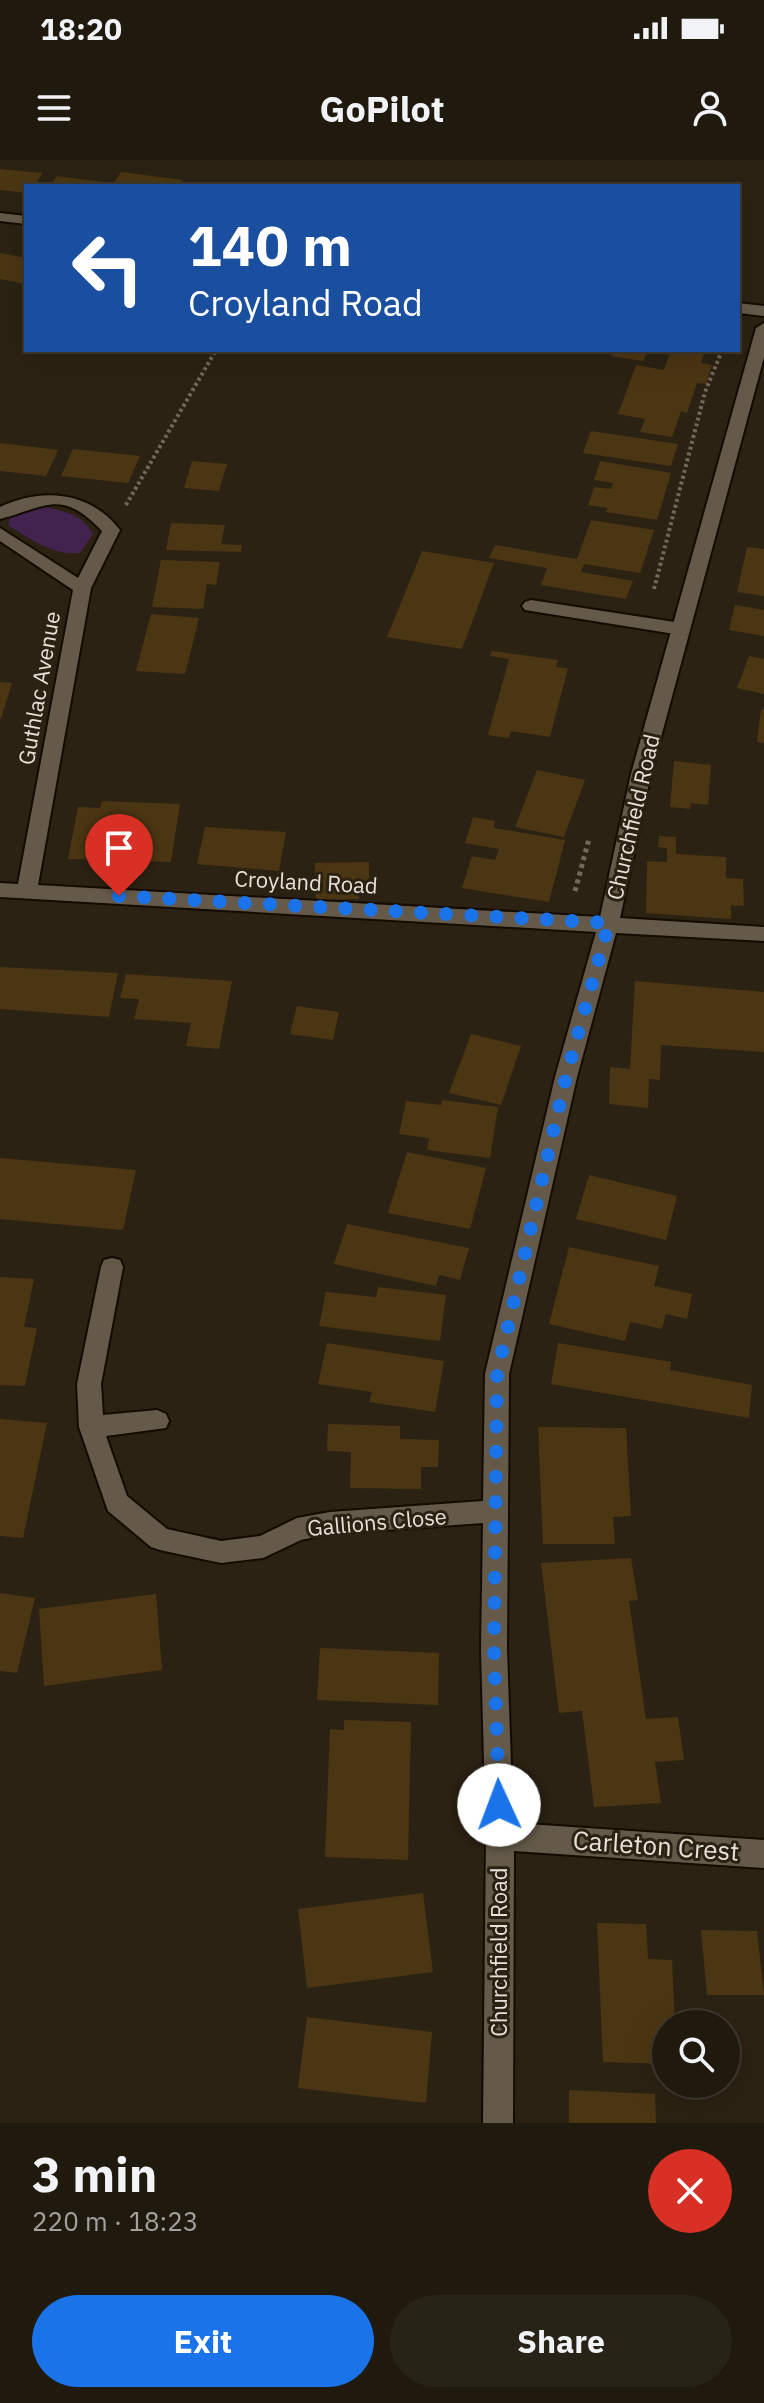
<!DOCTYPE html>
<meta charset="utf-8">
<style>
body{margin:0;font-family:"IBM Plex Sans",sans-serif;background:#282317;color:#f1f3f6;height:100vh;display:flex;flex-direction:column;font-size:30px;white-space:nowrap}
*{box-sizing:border-box;margin:0}
p{font-size:26px;color:#a2a19e}
.icon{flex:none;width:44px;height:44px;fill:none;stroke:currentColor;stroke-width:2;stroke-linecap:round;stroke-linejoin:round}
.map{position:relative;height:1963px;overflow:hidden}
.drawer{display:flex;flex-direction:column;background:#201a0e;flex:1}
.drawer>*{flex:none}
.guide{position:absolute;left:24px;top:24px;width:716px;height:168px;border-radius:0px;box-shadow:0 8px 32px #0002,0 0 0 2px #3d382e;background:#1a4fa0;color:#fff;overflow:hidden}
.buttons{position:absolute;left:652px;top:1850px;display:grid;gap:16px}
.buttons a{display:grid;place-items:center;width:88px;height:88px;border-radius:50%;background:#201a0e;box-shadow:0 8px 32px #0002,0 0 0 2px #3d382e;font-size:40px}
.pin{position:absolute;display:grid;place-items:center;width:68px;height:68px;color:#fff;margin:-82px -34px;border-radius:50% 50% 50% 0;rotate:-45deg;box-shadow:0 0 8px #0007}
.pin .icon{rotate:45deg}
.me{position:absolute;width:88px;margin:-44px;rotate:358deg;stroke-linejoin:round;filter:drop-shadow(0 0 6px #0008)}
.turn{display:flex;align-items:center;gap:28px;height:168px;padding:0 32px;font-size:36px}
.turn .icon{width:104px;height:104px;stroke-width:2.5}
.turn b{display:block;font-size:56px;line-height:68px}
.round{display:grid;place-items:center;flex:none;width:84px;height:84px;border-radius:42px;background:#282317}
.overview{display:flex;align-items:center;justify-content:space-between;height:136px;padding:0 32px}
h1{font-size:48px;font-weight:800;line-height:60px}
.cta{display:flex;gap:16px;margin-top:auto;padding:16px 32px}
.cta a{flex:1;height:92px;border-radius:48px;background:#1a73e8;color:#fff;font-size:32px;font-weight:800;line-height:92px;text-align:center}
.cta a+a{background:#282317;color:#f1f3f6}
.status{display:flex;justify-content:space-between;align-items:center;height:56px;padding:0 40px;background:#201a0e;direction:ltr}
.status svg{height:22px;fill:currentColor}
header{display:flex;justify-content:space-between;align-items:center;height:104px;padding:0 32px;background:#201a0e;font-size:36px;font-weight:800}
.map>svg:first-child{display:block}
</style>
<div class="status"><b>18:20</b><svg viewBox="0 0 49 12"><path d="M0 12V9h3v3zM5 12V6h3v6zM10 12V3h3v9zM15 12V0h3v12zM26 1h20v11H26zM47 4h2v5h-2z"/></svg></div>
<header><svg class="icon" aria-label="menu" viewBox="0 0 24 24"><path d="M4 6h16M4 12h16M4 18h16"/></svg>GoPilot<svg class="icon" aria-label="person" viewBox="0 0 24 24"><circle cx="12" cy="8" r="4"/><path d="M4 21q1-7 8-7t8 7"/></svg></header>
<div class="map">
<svg width="764" height="1963" viewBox="0 0 764 1963">
<rect width="100%" height="100%" fill="#2b2213"/>
<path fill="#42224e" d="M45,347C66,352 82,354 93,374L80,393C54,396 30,379 8,365L11,354L22,348Z"/>
<path fill="#4b3613" d="M0,9L42,13L35,26H26V33L0,30Z
M121,12L183,20L179,26H112Z
M57,16L110,23L108,26H50Z
M0,93L26,98V124L0,119Z
M613,190H648L643,201L611,196Z
M671,190H705L701,203L712,205L706,224L697,223L687,253L681,251L672,277L640,272L645,259L618,254L636,205L664,210Z
M591,271L678,284L671,306L583,293Z
M0,283L58,290L46,316L0,311Z
M73,289L140,296L128,323L61,316Z
M192,301L227,304L219,331L184,328Z
M600,301L671,313L657,360L606,352L608,348L588,345L594,327L611,329L613,323L594,320Z
M591,360L654,370L640,413L584,404L581,412L633,421L626,439L541,425L547,408L489,398L495,385L577,399Z
M171,363L225,365L221,384L242,385L241,392L166,390Z
M747,387L764,389V436L737,432Z
M422,391L494,403L462,489L387,477Z
M161,400L220,402L216,425L207,424L203,449L152,447Z
M735,445L764,450V476L729,470Z
M151,454L199,458L185,514L136,511Z
M492,491L558,500L556,507L568,508L550,577L511,571L509,578L488,575L509,499L490,496Z
M749,496L764,499V534L737,528Z
M0,522L12,523L1,559H0Z
M761,549L764,550V583L757,582Z
M674,601L711,605L708,645L691,643L690,649L670,647Z
M537,610L585,620L564,677L515,667Z
M102,641L180,644L171,702L68,699L78,647L100,648Z
M473,657L495,661L494,668L565,680L549,742L462,728L472,696L495,700L499,689L465,683Z
M205,667L286,672L279,711L197,704Z
M659,676L676,677V694L726,697V718L743,719L744,746L731,745V759L646,753L647,701L667,702V688L658,687Z
M369,702V728H359V739L316,740L315,703Z
M0,807L118,813L109,857L0,849Z
M126,814L232,821L219,889L186,886L191,863L134,859L139,839L120,838Z
M635,821L764,832V892L661,885L660,920L649,919L648,948L609,944L610,907L630,909Z
M297,846L339,852L333,880L290,874Z
M471,874L521,886L501,945L449,933Z
M442,940L498,947L490,998L427,990L429,978L399,974L406,941L441,945Z
M407,992L486,1008L470,1069L388,1053Z
M0,998L136,1010L123,1070L0,1059Z
M589,1015L677,1036L666,1080L576,1059Z
M347,1064L469,1088L460,1120L439,1115L436,1126L334,1104Z
M569,1087L659,1106L654,1126L692,1134L687,1159L666,1154L662,1169L630,1162L625,1181L549,1164Z
M0,1117L34,1119L24,1167L37,1168L25,1226L0,1225Z
M378,1127L446,1135L440,1181L319,1166L326,1132L376,1137Z
M327,1183L444,1201L435,1252L369,1242L372,1232L318,1224Z
M558,1183L671,1202L670,1210L752,1225L749,1258L551,1224Z
M0,1259L47,1263L23,1378L0,1376Z
M328,1264L400,1266V1279L439,1280L438,1307H421V1329L350,1328L351,1292L327,1291Z
M538,1267L626,1268L631,1356L613,1357L615,1384H543Z
M631,1398L638,1440L629,1441L646,1559L678,1557L684,1600L655,1602L661,1643L594,1647L582,1551L559,1553L541,1403Z
M0,1433L35,1438L17,1513L0,1511Z
M156,1434L162,1510L44,1526L39,1449Z
M320,1488L439,1493L438,1545L317,1540Z
M344,1560L411,1562L408,1700L325,1697L330,1569L344,1570Z
M423,1733L433,1812L307,1828L298,1749Z
M597,1763L646,1764L648,1799L672,1800L675,1864H666V1904L603,1902Z
M701,1770L757,1771L764,1835H707Z
M307,1857L432,1872L426,1943L298,1928Z
M569,1930L655,1934L656,1963H569Z"/>
<g fill="none" stroke-linecap="round" stroke-linejoin="round">
<g stroke="#140b01" stroke-width="4">
<path id="service" d="M531,440L681,463L690,469L681,475L525,450L522,446L525,442Z"/>
</g>
<g stroke="#140b01" stroke-width="4">
<path id="minor" d="M764,163V197L651,614L620,758L764,767V781L616,773L577,917L509,1214L507,1489L513,1663L764,1680V1708L514,1691L513,1963H483L486,1676L481,1489L483,1363L330,1374L301,1380L263,1398L221,1403L160,1390L151,1387L108,1351L79,1267L77,1224L101,1107L104,1100L112,1098L120,1100L123,1107L101,1224L103,1255L157,1250L166,1254L169,1261L166,1268L106,1276L127,1336L167,1369L221,1381L260,1376L297,1358L330,1352L483,1341L485,1214L555,917L596,772L0,737V723L18,724L73,430L0,381V368L78,418L102,371C61,328 46,347 0,359V347C42,327 90,331 120,370L91,428L38,725L600,757L631,614L756,168Z"/>
</g>
<g stroke="#140b01" stroke-width="4">
<path id="tertiary" d="M0,53L26,56V64L0,61Z
M738,143L764,146V156L738,153Z"/>
</g>
<path stroke="#71695c" stroke-width="4" stroke-dasharray="3 3" stroke-linecap="butt" d="M126,345L216,190
M654,429L705,232L721,193"/>
<path stroke="#71695c" stroke-width="5" stroke-dasharray="4 4" stroke-linecap="butt" d="M575,731L589,679"/>
<use href="#service" fill="#655a49" fill-rule="evenodd"/>
<use href="#minor" fill="#655a49" fill-rule="evenodd"/>
<use href="#tertiary" fill="#655a49" fill-rule="evenodd"/>
</g>
<g fill="none" stroke-linecap="round" stroke-linejoin="round">
<path stroke="#1a73e8" stroke-width="14" stroke-dasharray="0 25.2" d="M119,736L609,763L566,917L497,1214L494,1489L499,1645"/>
</g>
<g text-anchor="middle" stroke-width="6" stroke-linejoin="round" paint-order="stroke">
<g font-size="22" fill="#e7e1d7" stroke="#2b2213">
<text transform="translate(39 528) rotate(-80)" y="8">Guthlac Avenue</text>
<text transform="translate(633 657) rotate(-77)" y="8">Churchfield Road</text>
<text transform="translate(306 722) rotate(3)" y="8">Croyland Road</text>
<text transform="translate(377 1362) rotate(-5)" y="8">Gallions Close</text>
<text transform="translate(499 1792) rotate(-90)" y="8">Churchfield Road</text>
</g>
<g font-size="26" fill="#e7e1d7" stroke="#2b2213">
<text transform="translate(656 1686) rotate(4)" y="9">Carleton Crest</text>
</g>
</g>
</svg>
<div class="buttons">
<a><svg class="icon" aria-label="search" viewBox="0 0 24 24"><circle cx="10" cy="10" r="6"/><path d="M15 15l6 6"/></svg></a>
</div>
<div class="pin" style="left:119px;top:736px;background:#d93025"><svg class="icon" aria-label="arrive" viewBox="0 0 24 24"><path d="M6 21V4h12l-3 4 3 4H6"/></svg></div>
<svg class="me" style="left:499px;top:1645px" viewBox="-20 -20 40 40"><circle r="19" fill="#fff"/><path d="M0-13L10 11 0 6-10 11z" fill="#1a73e8"/></svg>
<div class="guide">
<div class="turn"><svg class="icon" aria-label="left" viewBox="0 0 24 24"><path d="M17 20v-9H6M10 6l-5 5 5 5"/></svg><div><b>140 m</b>Croyland Road</div></div>
</div>
</div>
<section class="drawer">
<div class="overview"><div><h1>3 min</h1><p>220 m · 18:23</p></div><a class="round" style="background:#d93025;color:#fff"><svg class="icon" aria-label="close" viewBox="0 0 24 24"><path d="M6 6l12 12M18 6L6 18"/></svg></a></div>
<div class="cta"><a>Exit</a><a>Share</a></div>
</section>
